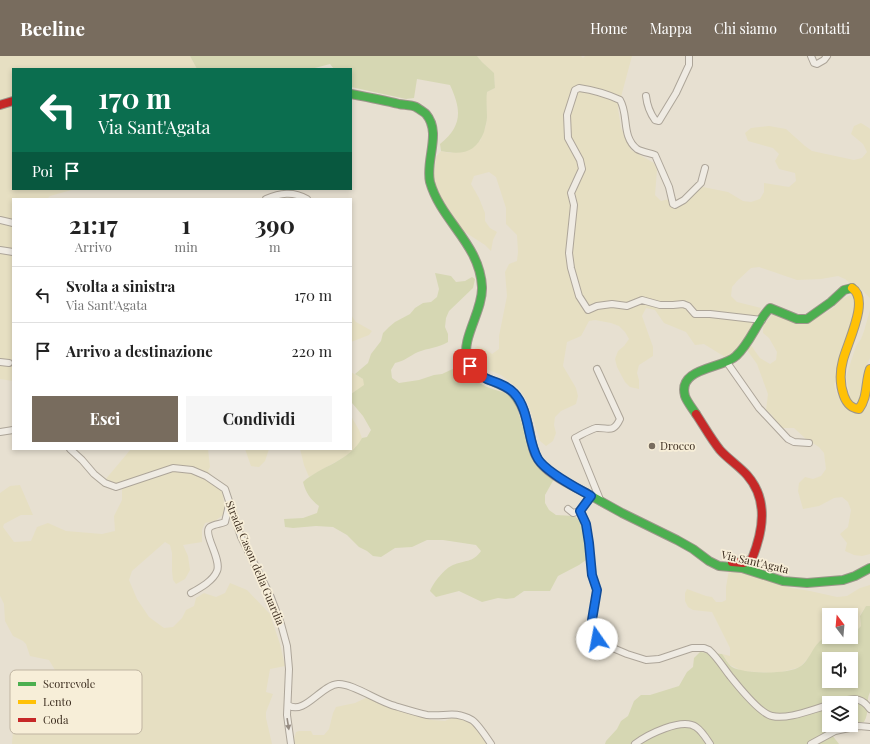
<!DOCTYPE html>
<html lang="it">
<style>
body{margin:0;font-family:"Playfair Display",serif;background:#f6f6f6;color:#222;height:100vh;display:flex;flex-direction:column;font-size:15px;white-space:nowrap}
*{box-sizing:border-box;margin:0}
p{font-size:13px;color:#767676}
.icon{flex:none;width:22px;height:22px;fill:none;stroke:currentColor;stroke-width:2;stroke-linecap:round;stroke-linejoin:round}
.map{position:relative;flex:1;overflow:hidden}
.sheet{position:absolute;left:12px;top:142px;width:340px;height:252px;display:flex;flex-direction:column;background:#fff;border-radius:0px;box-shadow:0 2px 6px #0003}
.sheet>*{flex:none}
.top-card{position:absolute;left:12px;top:12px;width:340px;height:122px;border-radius:0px;box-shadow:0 2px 6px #0003;background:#0b6e4f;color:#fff;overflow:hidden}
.needle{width:26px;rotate:344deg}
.buttons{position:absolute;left:822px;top:552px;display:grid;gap:8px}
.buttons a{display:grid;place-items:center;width:36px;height:36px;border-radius:0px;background:#fff;box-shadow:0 2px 6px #0003;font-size:20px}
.pin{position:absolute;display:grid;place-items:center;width:34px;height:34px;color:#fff;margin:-17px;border-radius:8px;box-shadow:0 2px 6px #0006}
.me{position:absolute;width:44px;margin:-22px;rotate:348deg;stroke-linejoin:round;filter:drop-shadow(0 0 3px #0008)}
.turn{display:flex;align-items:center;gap:14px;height:84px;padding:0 20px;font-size:18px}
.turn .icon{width:52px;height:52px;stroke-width:2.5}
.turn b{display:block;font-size:28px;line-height:34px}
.then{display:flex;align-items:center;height:38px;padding:0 20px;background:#0003;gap:8px;font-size:15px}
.eta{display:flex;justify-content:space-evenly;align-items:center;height:68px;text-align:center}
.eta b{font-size:24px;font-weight:700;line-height:28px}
.button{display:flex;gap:8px;margin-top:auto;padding:8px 20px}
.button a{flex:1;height:46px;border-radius:0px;background:#786c5e;color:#fff;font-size:16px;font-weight:700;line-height:46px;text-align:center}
.button a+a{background:#f6f6f6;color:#222}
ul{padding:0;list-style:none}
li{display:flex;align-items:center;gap:12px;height:56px;padding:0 20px;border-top:1px solid #e0e0e0}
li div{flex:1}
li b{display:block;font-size:15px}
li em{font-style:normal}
header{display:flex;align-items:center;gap:24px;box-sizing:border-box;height:56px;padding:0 20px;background:#786c5e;color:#fff}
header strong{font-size:19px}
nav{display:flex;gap:22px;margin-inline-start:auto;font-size:14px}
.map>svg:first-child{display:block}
</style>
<header>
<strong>Beeline</strong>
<nav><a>Home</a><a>Mappa</a><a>Chi siamo</a><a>Contatti</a></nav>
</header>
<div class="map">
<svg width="870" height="688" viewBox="0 0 870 688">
<rect width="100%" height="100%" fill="#e7e0d1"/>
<path fill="#e6dfc2" d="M0,0H190L197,13H13V133H75L50,140L47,143H13V325L0,323Z
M477,0H581L583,2L585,0H632L618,52L621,72L631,94L654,107L657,114L655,139L661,145L669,143L673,151H677L685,147L695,135L703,131L728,136L743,145L751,146L760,143L764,136V127L789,131L796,125L795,117L779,113L775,105L779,98L773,92L748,85L745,77L751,72L769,70L786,73L805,90L812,95L854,104L862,102L867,96L863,88L851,78L854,70L861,67L869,72L870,73V242L863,235L851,228L845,223L838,220L821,223L797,224L759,211L751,212L737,225L732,231L731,240L737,246L761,252L760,258L757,266L732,298L725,301L704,288L695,289L686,276L664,267L655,254L646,252L642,260L653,291V300L639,309L637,317L639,324V333L630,331L625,326L617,311L615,303L618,295L624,290L629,283L625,276L619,270L611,267L595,264L589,265L581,280L567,286L563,310L576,332L578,340L576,348L561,355L555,361L554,369L556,377L553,385L546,390L540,385L528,347L520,334L501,319L479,310L473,305L471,297L477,290L485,293L492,298L499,293V280L507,240L505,216L509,208L517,205L518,196L517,179L506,168V152L496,121L489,116L474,120L471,128L479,142L485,157V165L490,172L497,176L493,184L491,195L485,189L457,171L445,150L434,126V117L436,101L441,95L450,97L480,85L486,69L487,61L486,44L487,36L495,32L494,18L482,6Z
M853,238L858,240L861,248L841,299L834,330L837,338L852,356H860L867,351L870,346V498L862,500L854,499L845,495L847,487L840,478L848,471L851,454L848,446L842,441L834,442L819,450L803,453L798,435L799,427L805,421L813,423L821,420L826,413L824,397L819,391L806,383L794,372H778L772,359L766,354L768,338L757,308L747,294L750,288L760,302L770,308L776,304L777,296L769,282L763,277V269L774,257L812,263L827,256L834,251L839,244Z
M870,254V302L867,309L864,334L860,343L857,347L851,345L846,321L856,290L861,283L864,275Z
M351,259L356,266L372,275L369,279L351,286Z
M351,316L363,323L365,329L351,338Z
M351,360L359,374L362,382L357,391L346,400L309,421L304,409L300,393H351Z
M131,393H208L210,411L208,415L219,428L222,435L225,452L223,459L215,465L205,467L202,474V486L183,489L188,500L190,514L185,523L176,528L173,524L172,515V497L170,489L165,486L132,515L129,524L137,543L149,561L164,572L173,571L182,562L186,554L194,550L196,542L204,537L216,541L225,537L230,527L247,534L270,558L280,588L285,610L270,613L266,636L273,638L266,656V662L272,688H12L13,674L16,664L21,665L30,663L35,660L49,656L56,650L61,634L58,619L49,604L30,600L26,588L23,585L13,580L5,565L4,548L0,540V437L10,430L20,429L33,459H21L4,468L3,471L14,486L31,485L37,471L48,467L66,475L102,478L115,475L114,460L122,444V433L116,428L105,424Z
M245,393H269L265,405L259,411L251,410Z
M729,514L748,515L791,532L810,535L837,541L847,540L860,532L870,529V550H866L860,559L861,570L857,574L851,575V559H829V578L819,586L810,600L800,611L782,616L771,617L742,615L730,609L722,598L730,600V592L712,556L693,554L688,551L685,545V537L687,533L706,540L712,541L716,546H722L726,544V531Z
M370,640L424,662L432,664L445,665L456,660L470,665L489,688H292L296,676L299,675H311L313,679H324L329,673L333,657L336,651L355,647Z"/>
<path fill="#d6d7b3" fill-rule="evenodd" d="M190,0H477L482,6L494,17L495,32L487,36C486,45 487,52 487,61C487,66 485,71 484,76C476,97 462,99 441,95L440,88C462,70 462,55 450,29L417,23L414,42L406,43L351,31V13H334L330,8L311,13H197Z
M435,217L451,220L456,226L465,225L472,221L475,223L473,232L449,255L446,262L445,271L448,278V286C438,292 428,292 418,296C409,300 405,305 395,307L391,314L392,322L399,327L419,324L434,319L442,318L457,311C469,315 473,324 483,329C496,336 504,333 515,345L534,407L554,423L545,439V447L549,454L556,459L574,460L581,465L587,480L589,496L586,504L579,509L558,520L550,535H524L514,542L506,543L498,542L482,546L459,535L436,541L430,535C433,527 445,512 453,509C464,504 473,507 481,495L476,489L443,484H427L412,491L395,492L381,501L373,500L367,495L359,491L347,479L333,471L316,470L293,472L285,471L284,463L303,462L317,457L319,450C310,443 306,437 303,426C321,410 350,405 362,382L367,381L371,374L363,360L352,347L351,338L364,329L363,323L355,318L368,307L371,298L381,285L383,277L389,271L395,266L410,258L415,252L423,247L431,246L437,241L439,233Z
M866,550H870V636C865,647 870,656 864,666L851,668V647H829V669H847L840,670L832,679L839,688H605L606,685L617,673L621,665L628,660L634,645L641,639H650L679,630L687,616L693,611L694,602L700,596L722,598C725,602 728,608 732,611C744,618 789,619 801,610C809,604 812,593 819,586C822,583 826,580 829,578V581H851V575L857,574L861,570L860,560ZM829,603H851V625H829Z"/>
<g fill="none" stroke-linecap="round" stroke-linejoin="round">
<g stroke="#ada599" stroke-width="8">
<path id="street" d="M811,0L814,7L817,8L824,4L827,0
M646,40C647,49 650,57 655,64L659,65L676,37L689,9V0
M705,112L701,127L684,144L675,149L673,148L669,131L655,99C649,97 642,96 637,93C621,80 629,59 620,44C607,38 593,34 579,32L575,34L567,59L568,82L580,104L582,113L571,137L574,149L569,197L571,212L579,240L588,254L597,250L612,248L627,250L642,244L660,249H673L683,248L688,250L695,258H710L762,264
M266,143C280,137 293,135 307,143
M0,164L13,167
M0,194L13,196
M726,305L759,352L788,383L794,386L809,387
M0,306L9,307
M597,313L620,363C613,378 608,371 596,372C589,374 581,379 575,382L601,446
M0,376L13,374
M70,393L82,404L94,418L105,427L116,431L173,412L192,414L206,420L225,433L241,481L270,539L281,568L287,590L289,613L287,659L291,688
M591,440L580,455L586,468L589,487L592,519L597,534L592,564L597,583L601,587L627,598L646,604L659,603L692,592H704L709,594C717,601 723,611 730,620C738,630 760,658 772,660C788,664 813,653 829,649
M568,453L573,457L580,455
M191,537C200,532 213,525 217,515C222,503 202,477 210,471C214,468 221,468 225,466L229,449
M836,647C850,643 860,639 870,653
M288,649C304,660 321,629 338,628C352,627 379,646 395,650C405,653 418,657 427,659C445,661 454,654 472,664C478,668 487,682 491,688
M635,688C647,679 682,661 696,671C702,675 706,682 710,688
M811,688L835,675L859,670L870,671"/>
</g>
<g stroke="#9c958a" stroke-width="10">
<path id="fast" d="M351,38C367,41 383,44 399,48C404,49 411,49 416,51C419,53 424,56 426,58C442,77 425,104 430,126C441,165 480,188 482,231C483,255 461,282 467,304C473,323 498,324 511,335C521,344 525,357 528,369
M696,358C693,353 687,346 685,340C677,311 723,313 736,300C751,286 757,265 770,252L797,263H807L831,246L844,234L852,232
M586,437L622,457L677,484L693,493L709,505L719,510L742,512L783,525L807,527L843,524L855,520L870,512"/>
</g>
<g stroke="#9c958a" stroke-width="10">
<path id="slow" d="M852,232C870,243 848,285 843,304C840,315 840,329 844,340C847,348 851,352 859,353C868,341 865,327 870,313"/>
</g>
<g stroke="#9c958a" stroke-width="10">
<path id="jam" d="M0,49L13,45
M696,358C704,370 711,383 720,394C728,403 739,410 747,419C769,444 763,475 752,503L744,507L732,506
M528,369C531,379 531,391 536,400C543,416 571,429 586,437"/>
</g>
<use href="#street" stroke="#efebe3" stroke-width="6"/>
<use href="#fast" stroke="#4caf50" stroke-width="8"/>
<use href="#slow" stroke="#ffc107" stroke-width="8"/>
<use href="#jam" stroke="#c62828" stroke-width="8"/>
</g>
<defs><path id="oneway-solid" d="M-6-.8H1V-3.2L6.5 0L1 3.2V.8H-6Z"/></defs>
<use fill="#968c82" href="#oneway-solid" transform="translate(288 668) rotate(81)"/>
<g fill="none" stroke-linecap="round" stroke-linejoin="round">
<g stroke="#114b97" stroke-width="10">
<path id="route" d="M470,310C475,315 481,320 487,323C497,327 506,329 514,337C530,354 527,385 538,403C546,416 577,432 591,440L580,455L586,468L589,487L592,519L597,534L592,564L597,583"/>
</g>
<use href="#route" stroke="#1a73e8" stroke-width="7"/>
</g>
<circle fill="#786c5e" stroke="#f7eed8" stroke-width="1.5" cx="652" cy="390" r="4"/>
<g text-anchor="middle" stroke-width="3.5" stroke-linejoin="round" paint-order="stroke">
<g font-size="11" fill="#3d2e20" stroke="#f7eed8" text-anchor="start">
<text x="660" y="394">Drocco</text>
</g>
<g font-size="11" fill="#3d2e20" stroke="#f7eed8">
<text transform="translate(755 506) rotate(13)" y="4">Via Sant'Agata</text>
<text transform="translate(255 507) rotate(67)" y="4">Strada Cason della Guardia</text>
</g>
</g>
<rect x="10" y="614" width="132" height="64" rx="6" fill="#f7eed8" stroke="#bfb4a1" stroke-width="1"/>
<rect x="18" y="626" width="18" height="4" fill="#4caf50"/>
<rect x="18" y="644" width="18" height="4" fill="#ffc107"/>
<rect x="18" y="662" width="18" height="4" fill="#c62828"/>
<g font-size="11" fill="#3d2e20">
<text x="43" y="632">Scorrevole</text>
<text x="43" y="650">Lento</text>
<text x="43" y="668">Coda</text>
</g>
</svg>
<div class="buttons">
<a><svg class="needle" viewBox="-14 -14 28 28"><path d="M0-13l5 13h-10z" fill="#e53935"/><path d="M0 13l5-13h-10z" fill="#767676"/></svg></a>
<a><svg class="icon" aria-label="sound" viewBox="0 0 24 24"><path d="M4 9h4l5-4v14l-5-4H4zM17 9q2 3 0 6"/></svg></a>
<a><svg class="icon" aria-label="layers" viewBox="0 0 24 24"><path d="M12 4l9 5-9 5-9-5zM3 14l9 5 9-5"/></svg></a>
</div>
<div class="pin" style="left:470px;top:310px;background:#d93025"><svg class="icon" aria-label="arrive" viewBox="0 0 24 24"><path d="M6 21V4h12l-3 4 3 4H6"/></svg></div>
<svg class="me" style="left:597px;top:583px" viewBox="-20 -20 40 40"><circle r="19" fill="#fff"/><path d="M0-13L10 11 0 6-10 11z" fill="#1a73e8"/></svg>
<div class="top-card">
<div class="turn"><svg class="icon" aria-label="left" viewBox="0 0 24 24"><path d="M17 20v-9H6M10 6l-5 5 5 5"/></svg><div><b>170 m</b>Via Sant'Agata</div></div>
<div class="then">Poi<svg class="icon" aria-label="arrive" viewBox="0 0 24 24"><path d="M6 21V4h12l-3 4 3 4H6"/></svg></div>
</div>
<section class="sheet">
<div class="eta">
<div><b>21:17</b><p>Arrivo</p></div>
<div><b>1</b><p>min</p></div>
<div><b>390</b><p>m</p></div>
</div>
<ul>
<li><svg class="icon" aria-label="left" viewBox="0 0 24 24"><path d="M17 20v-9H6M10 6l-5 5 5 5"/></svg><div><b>Svolta a sinistra</b><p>Via Sant'Agata</p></div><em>170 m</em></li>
<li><svg class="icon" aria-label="arrive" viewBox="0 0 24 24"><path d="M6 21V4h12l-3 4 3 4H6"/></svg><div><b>Arrivo a destinazione</b></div><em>220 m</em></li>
</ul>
<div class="button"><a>Esci</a><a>Condividi</a></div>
</section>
</div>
